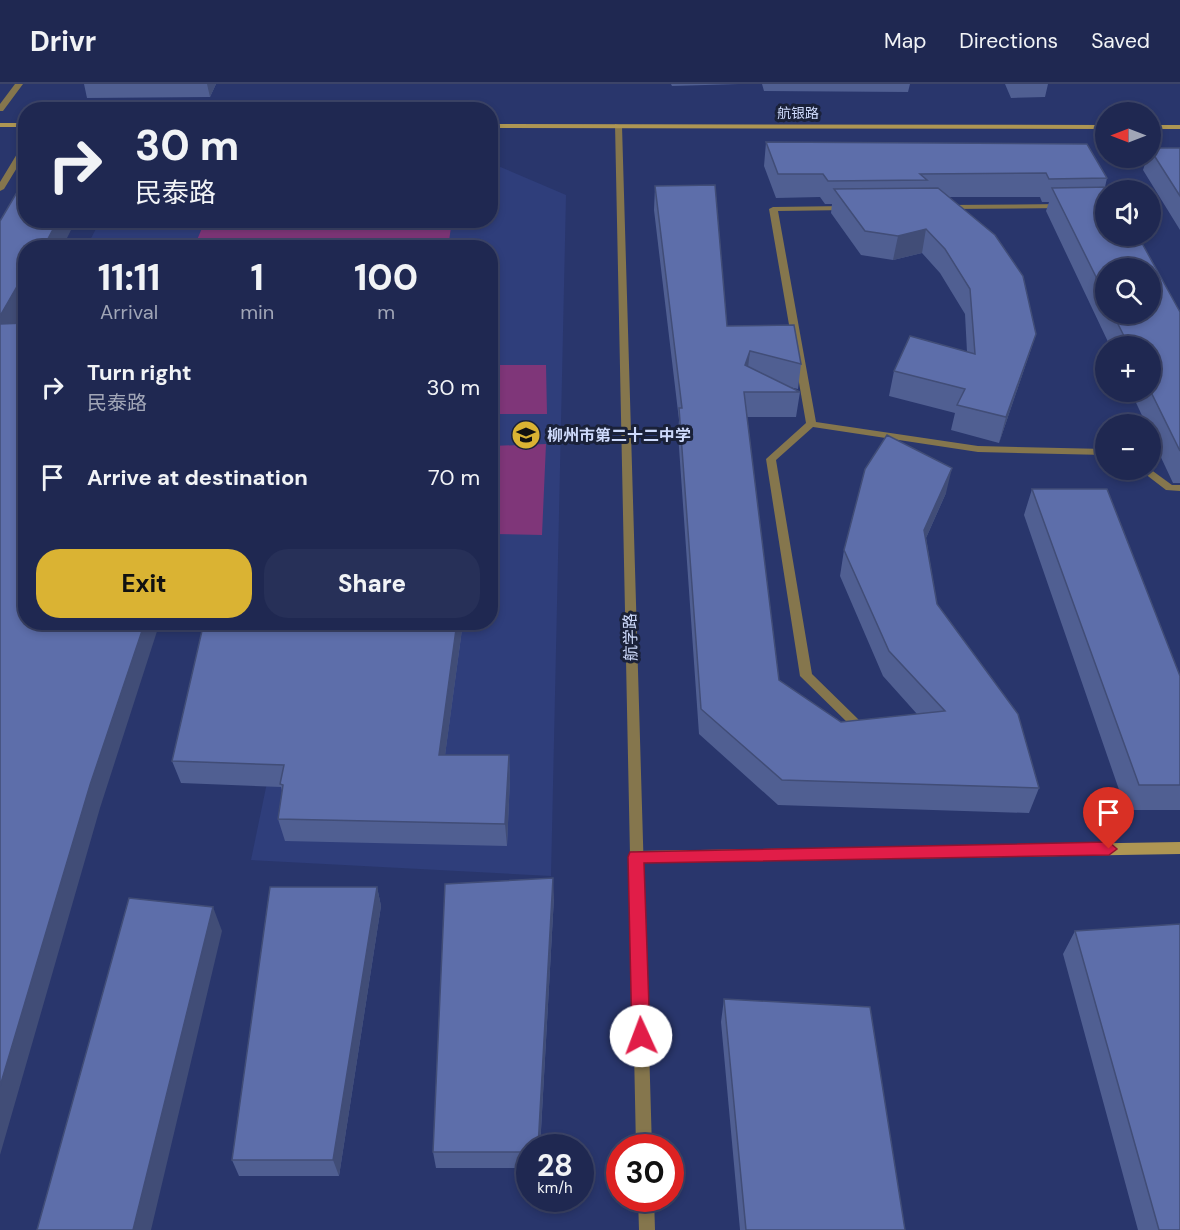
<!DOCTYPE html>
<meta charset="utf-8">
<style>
body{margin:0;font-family:"DM Sans","Noto Sans SC",sans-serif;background:#273058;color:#f1f3f6;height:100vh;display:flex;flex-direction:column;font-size:22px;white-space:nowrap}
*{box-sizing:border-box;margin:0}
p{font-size:20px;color:#a1a6b7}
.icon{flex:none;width:33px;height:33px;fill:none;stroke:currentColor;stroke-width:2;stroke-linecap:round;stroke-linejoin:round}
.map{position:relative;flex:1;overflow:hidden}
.sheet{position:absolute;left:18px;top:156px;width:480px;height:390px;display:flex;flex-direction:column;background:#1f2851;border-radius:24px;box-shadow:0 3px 9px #0003,0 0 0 2px #3c4468}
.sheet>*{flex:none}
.guide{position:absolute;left:18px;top:18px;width:480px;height:126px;border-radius:24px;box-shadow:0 3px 9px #0003,0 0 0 2px #3c4468;background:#1f2851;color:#f1f3f6;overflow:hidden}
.needle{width:39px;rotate:270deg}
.buttons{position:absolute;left:1095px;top:18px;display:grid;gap:12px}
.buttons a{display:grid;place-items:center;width:66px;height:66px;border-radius:50%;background:#1f2851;box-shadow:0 3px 9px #0003,0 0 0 2px #3c4468;font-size:30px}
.speed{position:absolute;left:516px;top:1050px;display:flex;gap:12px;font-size:30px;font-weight:700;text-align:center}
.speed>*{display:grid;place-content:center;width:78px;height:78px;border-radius:50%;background:#1f2851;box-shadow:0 3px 9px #0003,0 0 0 2px #3c4468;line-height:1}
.speed small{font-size:15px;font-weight:400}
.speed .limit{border:9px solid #d22;background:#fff;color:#111}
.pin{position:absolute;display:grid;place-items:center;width:51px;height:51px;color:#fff;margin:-62px -26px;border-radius:50% 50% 50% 0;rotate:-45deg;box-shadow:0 0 6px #0007}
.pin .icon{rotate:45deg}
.me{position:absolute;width:66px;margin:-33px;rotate:358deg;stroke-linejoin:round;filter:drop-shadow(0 0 4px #0008)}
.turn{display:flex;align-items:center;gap:21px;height:126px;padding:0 18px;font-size:27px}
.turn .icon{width:78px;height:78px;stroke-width:2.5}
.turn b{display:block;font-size:42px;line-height:51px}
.eta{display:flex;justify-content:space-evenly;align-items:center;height:102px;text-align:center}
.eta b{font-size:36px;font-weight:800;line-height:42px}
.button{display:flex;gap:12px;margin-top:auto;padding:12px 18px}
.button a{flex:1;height:69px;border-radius:24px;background:#dab333;color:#111;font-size:24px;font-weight:800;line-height:69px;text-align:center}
.button a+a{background:#273058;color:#f1f3f6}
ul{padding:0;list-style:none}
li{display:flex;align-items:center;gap:18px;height:90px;padding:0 18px}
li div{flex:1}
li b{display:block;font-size:22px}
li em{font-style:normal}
header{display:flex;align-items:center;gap:36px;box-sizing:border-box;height:84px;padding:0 30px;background:#1f2851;border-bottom:2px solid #3c4468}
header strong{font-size:28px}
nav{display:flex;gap:33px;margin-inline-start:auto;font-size:21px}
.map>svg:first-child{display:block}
</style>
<header>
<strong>Drivr</strong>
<nav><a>Map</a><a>Directions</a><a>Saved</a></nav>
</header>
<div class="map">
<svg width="1180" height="1146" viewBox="0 0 1180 1146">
<rect width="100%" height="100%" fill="#29366c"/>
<path fill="#2f3e7b" d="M491,79L566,111L551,792L251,776L300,539L490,538V164H86L100,137L490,136Z"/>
<path fill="#7f3679" d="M205,137V136L452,137L448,163H194Z
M491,281H546L547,330H491Z
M546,360L542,451L491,450V362Z"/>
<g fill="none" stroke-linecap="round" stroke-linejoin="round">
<path fill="#85764d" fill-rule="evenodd" d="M15,0H23L3,27H0V20Z
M23,60H26V69L4,105L0,107V98Z
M1064,120L1068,122L1067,124L947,125L943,123L947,121Z
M845,122L849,124L848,126L778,127L816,338L978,362L1106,365V371L978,368L813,343L776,376L812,590L858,635L860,638L858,641H850L800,592L766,375L806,339L769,125L773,123Z
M1150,385L1172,401H1180V407L1166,406L1140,386Z"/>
<path fill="#85764d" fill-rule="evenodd" d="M615,40L622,42L652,1064H636Z
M638,1114H654L655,1146H639Z"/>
<path fill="#ae9653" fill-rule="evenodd" d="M0,39H26V43H0Z
M490,40L1106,41V45L490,44Z
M1150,41H1180V45H1150Z
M1180,758V770L636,779L631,777L629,773L631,769L636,767Z"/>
</g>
<path fill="#505f92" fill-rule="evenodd" d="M84,0H216L210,13L87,14Z
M671,0H739L672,2Z
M762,0H910L908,8L764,7Z
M1005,0H1048L1045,13L1011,14Z
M766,58L1107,94L1105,103L1180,228V399H1173L1150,350V340H1146L1131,308H1150V262H1110L1046,127L1049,118H1042L1040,113H949L1036,250L1028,274L999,359L951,346L955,329L889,312L894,287L967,268L965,230L940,189L922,169L893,176L861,171L831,129L832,120H825L820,113L776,114L764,82ZM1106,184L1150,230H1106Z
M1150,64H1180V146L1143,86L1147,74H1150Z
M655,102L727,242L801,280L798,305L789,303L800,308L796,333H747L779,596L841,638L917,630L883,592L840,492L844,466L946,409L926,454L937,520L1039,704L1029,729L778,721L699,650L678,349L679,336L654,126Z
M1032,405L1180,592V726H1126L1024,431Z
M463,538L445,671H509L510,694L507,762L285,757L278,735L282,707L281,703L181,699L172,677Z
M377,803L381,822L339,1092H239L232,1076Z
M554,813L540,1064H530V1084H436L433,1068Z
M1075,847L1180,1146H1138L1063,870Z
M724,915L905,1146H740L721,938Z"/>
<path fill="#414d77" d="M207,0H216L210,13Z
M58,136H76L62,164H44V162Z
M926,145L922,169L893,176L898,152Z
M26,187V223L4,262L0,251V232Z
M1036,250L1028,274L999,359L1006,333Z
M750,267L747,292L745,281Z
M952,384L946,409L918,472L924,446Z
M145,538H160L100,724L0,1071V1002L90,701Z
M457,538H463L442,694L439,671Z
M509,671L510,694L507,762L505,740Z
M553,794L554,813L540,1064H538Z
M377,803L381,822L339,1092L333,1076Z
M213,823L222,847L151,1146H133Z"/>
<path fill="#5d6eaa" stroke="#414d77" stroke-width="1.5" d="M766,58L1087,60L1107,94L1049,95L1046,89L920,90L927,96L828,97L823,90H778Z
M1150,64H1180V112L1150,65Z
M26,93V136H58L44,162H39V164H26V187L0,232V137Z
M715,101L727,242L794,241L801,280L750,267L745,281L800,308H744L779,596L841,638L945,627L889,567L844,466L865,385L887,351L952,384L924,446L937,520L1018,630L1039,704L782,696L701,625L679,324H682L655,102Z
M1112,103L1113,106H1106V152H1138L1180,228V367L1150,306V262H1129L1113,230H1150V184H1106V213L1052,104Z
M938,104L995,151L1023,192L1036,250L1006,333L957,321L965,305L894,287L910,252L975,270L970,205L945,165L926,145L898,152L865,147L834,105Z
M26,239V538H145L90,701L0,1002V240Z
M1032,405H1107L1180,592V701H1139Z
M204,538H457L439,671H509L505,740L278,735L283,701L280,700L284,681L172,677Z
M553,794L538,1064H530V1068H433L445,800Z
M270,803H377L333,1076H232Z
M129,814L213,823L133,1146H37Z
M1180,840V1146H1159L1075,847Z
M724,915L870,923L905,1146H746Z"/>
<path fill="#e11d48" stroke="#92132f" stroke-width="1.5" d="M1109,758L1117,765L1109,771L644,779L650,952L647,957L641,960L635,957L632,952L628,773L630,768Z"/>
<defs>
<g id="school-disc" transform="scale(1.5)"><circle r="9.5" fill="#dab333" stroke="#1a2139"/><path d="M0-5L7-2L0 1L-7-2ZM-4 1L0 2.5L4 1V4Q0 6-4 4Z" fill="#111"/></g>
</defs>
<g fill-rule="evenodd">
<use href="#school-disc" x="526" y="351"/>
</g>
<g text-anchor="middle" stroke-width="6" stroke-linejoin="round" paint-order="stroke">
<g font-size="14" fill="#cedafb" stroke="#1a2139">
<text x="798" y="34">航银路</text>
</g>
<g font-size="16" font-weight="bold" fill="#cedafb" stroke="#1a2139" text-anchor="start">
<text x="547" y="357">柳州市第二十二中学</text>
</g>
<g font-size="16" fill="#cedafb" stroke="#1a2139">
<text transform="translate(630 553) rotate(-91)" y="6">航学路</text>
</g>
</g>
</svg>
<div class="buttons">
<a><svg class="needle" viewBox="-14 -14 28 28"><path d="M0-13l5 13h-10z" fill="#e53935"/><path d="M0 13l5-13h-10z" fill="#a1a6b7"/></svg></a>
<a><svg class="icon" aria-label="sound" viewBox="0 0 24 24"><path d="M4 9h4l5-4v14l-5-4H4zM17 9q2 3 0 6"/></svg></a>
<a><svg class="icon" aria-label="search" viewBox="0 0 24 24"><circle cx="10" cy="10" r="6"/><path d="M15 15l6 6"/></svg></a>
<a>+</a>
<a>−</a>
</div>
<div class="speed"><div>28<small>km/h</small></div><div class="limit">30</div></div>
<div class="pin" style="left:1109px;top:765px;background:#d93025"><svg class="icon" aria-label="arrive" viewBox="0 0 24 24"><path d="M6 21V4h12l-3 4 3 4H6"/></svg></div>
<svg class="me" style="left:641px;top:952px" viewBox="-20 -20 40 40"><circle r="19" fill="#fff"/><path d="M0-13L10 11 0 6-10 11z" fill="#e11d48"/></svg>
<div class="guide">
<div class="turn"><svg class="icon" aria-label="right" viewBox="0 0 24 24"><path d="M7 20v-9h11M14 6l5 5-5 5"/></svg><div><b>30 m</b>民泰路</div></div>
</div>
<section class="sheet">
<div class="eta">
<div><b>11:11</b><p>Arrival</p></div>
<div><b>1</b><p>min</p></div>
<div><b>100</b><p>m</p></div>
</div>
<ul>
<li><svg class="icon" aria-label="right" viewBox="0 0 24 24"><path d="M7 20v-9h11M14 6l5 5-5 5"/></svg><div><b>Turn right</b><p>民泰路</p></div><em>30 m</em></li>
<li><svg class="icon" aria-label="arrive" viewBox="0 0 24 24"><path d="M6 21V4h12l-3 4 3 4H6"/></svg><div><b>Arrive at destination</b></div><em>70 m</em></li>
</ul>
<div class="button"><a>Exit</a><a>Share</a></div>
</section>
</div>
